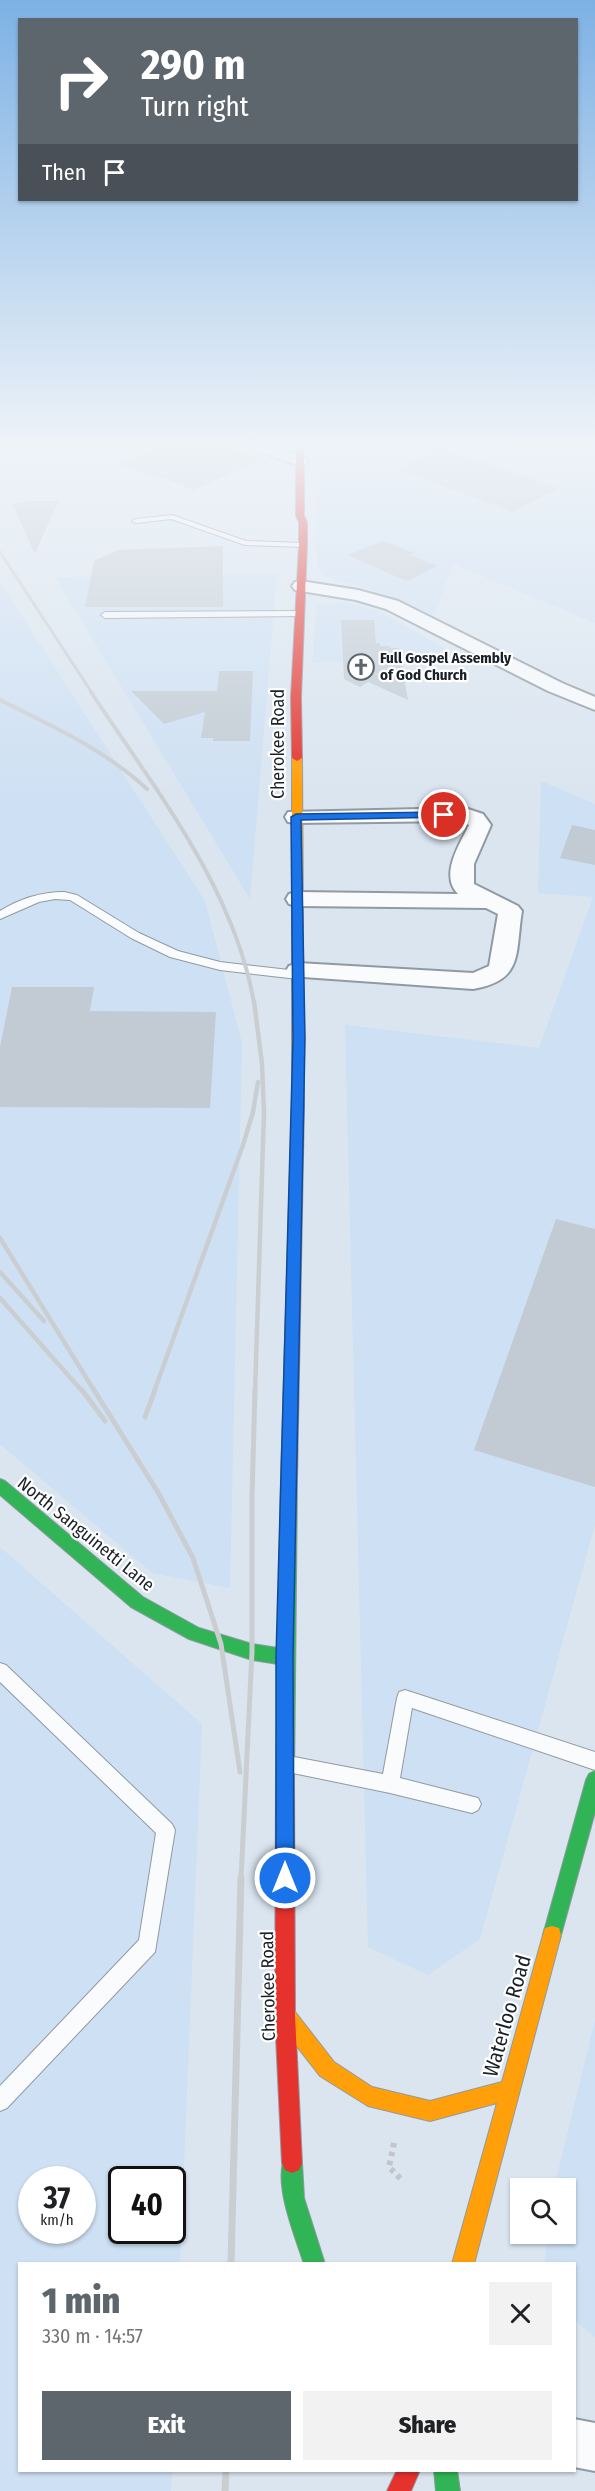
<!DOCTYPE html>
<meta charset="utf-8">
<style>
body{margin:0;font-family:"Fira Sans Condensed",sans-serif;background:#f2f2f2;color:#202124;height:100vh;display:flex;flex-direction:column;font-size:22px;white-space:nowrap}
*{box-sizing:border-box;margin:0}
p{font-size:20px;color:#757577}
.icon{flex:none;width:33px;height:33px;fill:none;stroke:currentColor;stroke-width:2;stroke-linecap:round;stroke-linejoin:round}
.map{position:relative;flex:1;overflow:hidden}
.details{position:absolute;left:18px;top:2262px;width:558px;height:210px;display:flex;flex-direction:column;background:#fff;border-radius:0px;box-shadow:0 2px 4px #0004}
.details>*{flex:none}
.banner{position:absolute;left:18px;top:18px;width:560px;height:183px;border-radius:0px;box-shadow:0 2px 4px #0004;background:#5d656d;color:#fff;overflow:hidden}
.fabs{position:absolute;left:510px;top:2178px;display:grid;gap:12px}
.fabs a{display:grid;place-items:center;width:66px;height:66px;border-radius:0px;background:#fff;box-shadow:0 2px 4px #0004;font-size:30px}
.speed{position:absolute;left:18px;top:2166px;display:flex;gap:12px;font-size:30px;font-weight:700;text-align:center}
.speed>*{display:grid;place-content:center;width:78px;height:78px;border-radius:50%;background:#fff;box-shadow:0 2px 4px #0004;line-height:1}
.speed small{font-size:15px;font-weight:400}
.speed .limit{border:3px solid #111;border-radius:9px;background:#fff;color:#111}
.pin{position:absolute;display:grid;place-items:center;width:51px;height:51px;color:#fff;margin:-26px;border:3px solid #fff;border-radius:50%;box-shadow:0 2px 6px #0007}
.me{position:absolute;width:66px;margin:-33px;rotate:0deg;stroke-linejoin:round;filter:drop-shadow(0 0 4px #0008)}
.turn{display:flex;align-items:center;gap:21px;height:126px;padding:0 24px;font-size:27px}
.turn .icon{width:78px;height:78px;stroke-width:2.5}
.turn b{display:block;font-size:42px;line-height:51px}
.then{display:flex;align-items:center;height:57px;padding:0 24px;background:#0003;gap:12px;font-size:22px}
.round{display:grid;place-items:center;flex:none;width:63px;height:63px;border-radius:0px;background:#f2f2f2}
.head{display:flex;align-items:center;justify-content:space-between;height:102px;padding:0 24px}
h1{font-size:36px;font-weight:800;line-height:45px;color:#5d656d}
.button{display:flex;gap:12px;margin-top:auto;padding:12px 24px}
.button a{flex:1;height:69px;border-radius:0px;background:#5d656d;color:#fff;font-size:24px;font-weight:800;line-height:69px;text-align:center}
.button a+a{background:#f2f2f2;color:#202124}
.map>svg:first-child{display:block}
</style>
<div class="map">
<svg width="595" height="2491" viewBox="0 0 595 2491">
<rect width="100%" height="100%" fill="#dae5f0"/>
<path fill="#cee0f3" fill-rule="evenodd" d="M315,446H595V623L453,564L434,615L356,585L324,577L317,567Z
M277,574L250,899L55,577Z
M0,582L205,901L242,1043L230,1588L152,1573L0,1444Z
M345,602L379,611L449,651L418,659L312,662L317,605Z
M541,781L595,804V1525L480,1939L428,1975L368,1947L345,1025L539,1048L593,897L538,893Z
M0,1547L202,1724L180,2263L20,2264V2470L172,2471L171,2491H0ZM32,2180H82V2230H32ZM122,2180H172V2230H122Z
M595,2020V2337L575,2321L574,2264L545,2263L547,2234H566V2188H554Z"/>
<path fill="#c2cbd3" d="M161,446H226L261,460L193,490L157,476L154,478L118,464Z
M441,447L558,488L513,512L396,469Z
M32,501H58L35,554L12,504Z
M383,541L414,553L410,555L437,566L409,580H404L348,555Z
M223,546V607H85L94,561L118,550Z
M341,620H374L376,643H380V646H389L390,648H399L408,700L368,682L360,687L344,679Z
M219,671H253L250,741H213V738H201L205,712L164,724L131,691H217Z
M572,825L595,830V865L560,858Z
M12,987H94L90,1011L216,1012L210,1108L0,1107V1047Z
M556,1219L595,1229V1487L474,1450Z"/>
<g fill="none" stroke-linecap="round" stroke-linejoin="round">
<g stroke="#919aa2" stroke-width="2">
<path id="lane" d="M172,515L246,541L303,543L307,545L303,547L245,545L171,519L136,523L132,521L136,519Z
M299,611L303,614L302,616L105,618L101,615L105,612Z
M64,892L77,895L139,933L178,951L220,962L298,971L304,975L298,979L220,970L170,957L131,938L70,900L55,899L39,902L0,919V911C19,899 41,892 64,892Z
M0,1663L6,1665L172,1824L175,1830L155,1952L7,2108L0,2111V2086L139,1940L156,1833L0,1682Z
M405,1690L595,1752V1770L412,1708L400,1778L478,1798L481,1804L478,1810L472,1813L390,1793L283,1771L280,1765L283,1759L289,1756L383,1774L397,1698L399,1692Z"/>
</g>
<g stroke="#919aa2" stroke-width="4">
<path id="street" d="M250,446H273L306,458L308,461L306,464H294L252,449Z
M301,581L358,590L398,601L562,683L595,697V710L548,691L386,609L356,600L295,590L292,586L295,582Z
M465,808L483,814L491,825L474,864V884L518,906L522,911C515,954 524,980 473,989L289,976L286,971L289,966L298,963L473,973L489,966L498,914L486,908L297,906L289,904L286,899L289,894L297,892L458,894C439,875 460,844 469,825L461,821L296,823L288,822L285,817L288,812Z
M574,2419L595,2423V2471L574,2467Z"/>
</g>
<g stroke="#919aa2" stroke-width="2">
<path id="fast" d="M289,1473L294,1475L297,1480L294,1782L291,1788L285,1791L279,1788L276,1782L278,1664L252,1660L189,1639L131,1607L0,1495V1479L5,1481L143,1597L199,1628L252,1644L278,1648L281,1480L284,1475Z
M595,1771V1812L561,1935L559,1942L552,1944L545,1942L543,1935L586,1780L589,1774Z
M292,2153L299,2156L302,2163L304,2198L325,2264H304C295,2235 273,2185 285,2156Z
M434,2470H457L460,2491H436Z"/>
</g>
<g stroke="#919aa2" stroke-width="2">
<path id="slow" d="M297,755L302,758L304,1104L298,1108L292,1104V758Z
M552,1926L559,1928L561,1935L474,2264H452L497,2103L430,2121L368,2106L320,2076L278,2022L275,2015L278,2008L285,2005L292,2008L334,2062L372,2087L430,2101L502,2082L543,1935L545,1928Z"/>
</g>
<g stroke="#919aa2" stroke-width="2">
<path id="jam" d="M296,446H304V516L307,522V545L301,697L302,758L297,761L292,758L291,697L299,545V522L296,516Z
M298,1100L304,1104L297,1480L294,1485L289,1487L284,1485L281,1480L292,1104Z
M285,1773L291,1776L294,1782L295,2015L302,2163L299,2170L292,2173L285,2170L282,2163L275,2015L276,1782L279,1776Z
M397,2470H420L411,2491H387Z"/>
</g>
<path stroke="#c2c6cb" stroke-width="6" stroke-dasharray="4.5 4.5" stroke-linecap="butt" d="M394,2143L389,2167L402,2180"/>
<use href="#lane" fill="#f9fbfd" fill-rule="evenodd"/>
<use href="#street" fill="#f9fbfd" fill-rule="evenodd"/>
<use href="#fast" fill="#30b455" fill-rule="evenodd"/>
<use href="#slow" fill="#ff9f0a" fill-rule="evenodd"/>
<use href="#jam" fill="#e5322d" fill-rule="evenodd"/>
<path stroke="#cbced1" stroke-width="3" d="M0,552L92,693"/>
<path stroke="#cbced1" stroke-width="4" d="M91,692C154,788 234,887 254,1003
M0,700C52,726 104,749 147,789"/>
<path stroke="#cbced1" stroke-width="4.5" d="M254,1001L262,1064L264,1112L255,1392
M0,1238L95,1392
M0,1272L44,1321
M0,1298L83,1392
M154,1392L243,1145L253,1112L258,1082"/>
<path stroke="#cbced1" stroke-width="5" d="M82,1390L105,1421
M94,1390L159,1494L193,1558L221,1644L240,1772
M145,1417L155,1390
M241,1879L252,1652V1497L255,1390"/>
<path stroke="#cbced1" stroke-width="7" d="M231,2264L241,1878
M225,2491L226,2470"/>
</g>
<linearGradient id="sky" x2="0" y2="1"><stop stop-color="#7db1e4"/><stop offset="0.56" stop-color="#eef3f8"/><stop offset="1" stop-color="#eef3f8" stop-opacity="0"/></linearGradient>
<rect width="595" height="795" fill="url(#sky)"/>
<path fill="#1a73e8" stroke="#114b97" stroke-width="1.5" d="M444,812H447V817L301,820L305,1039L293,1657L294,1878L292,1885L285,1888L279,1885L276,1878V1657L293,1039L291,817L296,814Z"/>
<defs>
<g id="church-ring" transform="scale(1.35)"><circle r="9.5" fill="#fff" stroke="#5d656d" stroke-width="1.5"/><path d="M-1.2-6h2.4v3.5h3.3v2.4h-3.3V6h-2.4V-.1h-3.3v-2.4h3.3Z" fill="#5d656d"/></g>
</defs>
<g fill-rule="evenodd">
<use href="#church-ring" x="361" y="667"/>
</g>
<g text-anchor="middle" stroke-width="4.5" stroke-linejoin="round" paint-order="stroke">
<g font-size="15" font-weight="bold" fill="#192027" stroke="#fff" text-anchor="start">
<text x="380" y="663">Full Gospel Assembly<tspan x="380" dy="17">of God Church</tspan></text>
</g>
<g font-size="18" fill="#192027" stroke="#fff">
<text transform="translate(278 744) rotate(-90)" y="6">Cherokee Road</text>
<text transform="translate(86 1534) rotate(39)" y="6">North Sanguinetti Lane</text>
<text transform="translate(268 1986) rotate(-91)" y="6">Cherokee Road</text>
</g>
<g font-size="21" fill="#192027" stroke="#fff">
<text transform="translate(507 2016) rotate(-74)" y="7">Waterloo Road</text>
</g>
</g>
</svg>
<div class="fabs">
<a><svg class="icon" aria-label="search" viewBox="0 0 24 24"><circle cx="10" cy="10" r="6"/><path d="M15 15l6 6"/></svg></a>
</div>
<div class="speed"><div>37<small>km/h</small></div><div class="limit">40</div></div>
<div class="pin" style="left:444px;top:815px;background:#d93025"><svg class="icon" aria-label="arrive" viewBox="0 0 24 24"><path d="M6 21V4h12l-3 4 3 4H6"/></svg></div>
<svg class="me" style="left:285px;top:1878px" viewBox="-20 -20 40 40"><circle r="17" fill="#1a73e8" stroke="#fff" stroke-width="3"/><path d="M0-11L8 9 0 5-8 9z" fill="#fff"/></svg>
<div class="banner">
<div class="turn"><svg class="icon" aria-label="right" viewBox="0 0 24 24"><path d="M7 20v-9h11M14 6l5 5-5 5"/></svg><div><b>290 m</b>Turn right</div></div>
<div class="then">Then<svg class="icon" aria-label="arrive" viewBox="0 0 24 24"><path d="M6 21V4h12l-3 4 3 4H6"/></svg></div>
</div>
<section class="details">
<div class="head"><div><h1>1 min</h1><p>330 m · 14:57</p></div><a class="round"><svg class="icon" aria-label="close" viewBox="0 0 24 24"><path d="M6 6l12 12M18 6L6 18"/></svg></a></div>
<div class="button"><a>Exit</a><a>Share</a></div>
</section>
</div>
